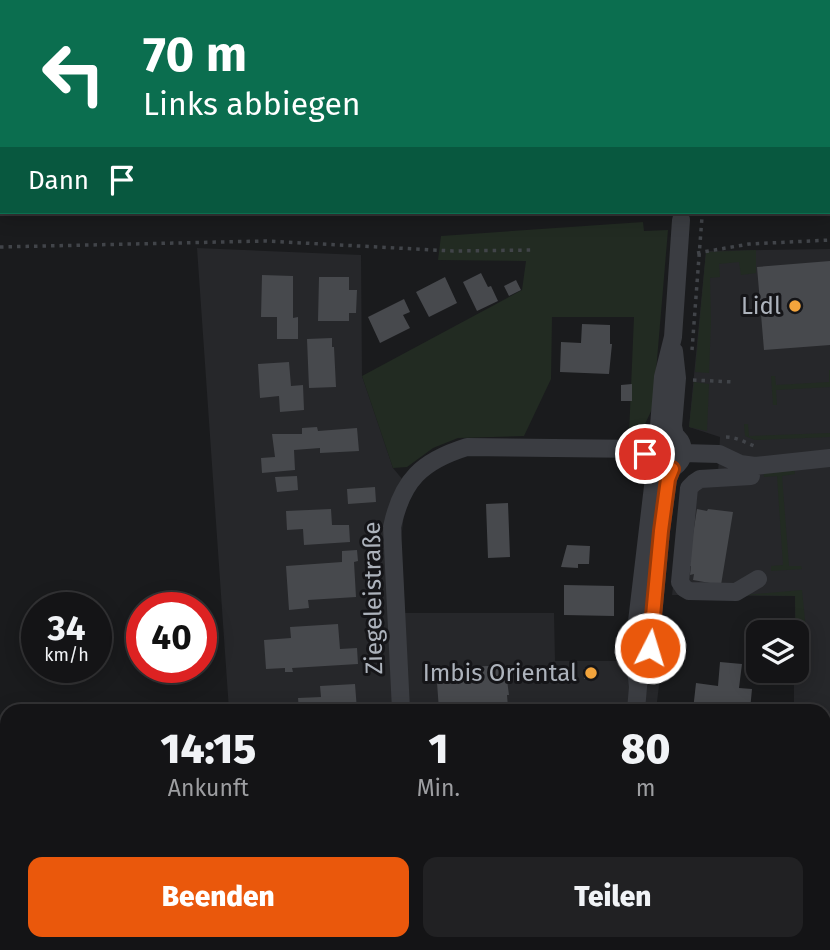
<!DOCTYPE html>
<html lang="de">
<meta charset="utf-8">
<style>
body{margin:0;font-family:"Fira Sans",sans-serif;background:#212123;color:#f1f3f6;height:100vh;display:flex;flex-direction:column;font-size:26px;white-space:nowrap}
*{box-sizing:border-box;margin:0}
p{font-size:23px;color:#9d9ea1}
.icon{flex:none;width:38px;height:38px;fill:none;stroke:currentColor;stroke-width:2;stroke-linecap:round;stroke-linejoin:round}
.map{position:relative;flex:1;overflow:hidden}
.drawer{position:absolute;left:0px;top:704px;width:831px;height:247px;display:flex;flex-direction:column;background:#141416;border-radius:21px 21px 0 0;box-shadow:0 4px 18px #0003,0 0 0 2px #333335}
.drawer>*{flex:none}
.guide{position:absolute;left:0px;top:0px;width:831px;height:214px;box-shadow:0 4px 18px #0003,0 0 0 2px #333335;background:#0b6e4f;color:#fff;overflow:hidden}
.buttons{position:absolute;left:746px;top:620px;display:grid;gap:14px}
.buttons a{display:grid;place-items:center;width:63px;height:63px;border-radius:14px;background:#141416;box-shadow:0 4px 18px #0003,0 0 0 2px #333335;font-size:35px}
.speed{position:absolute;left:21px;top:592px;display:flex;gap:14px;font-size:35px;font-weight:700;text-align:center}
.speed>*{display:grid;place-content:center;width:91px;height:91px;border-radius:50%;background:#141416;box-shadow:0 4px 18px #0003,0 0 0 2px #333335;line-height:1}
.speed small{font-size:18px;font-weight:400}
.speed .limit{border:10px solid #d22;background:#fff;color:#111}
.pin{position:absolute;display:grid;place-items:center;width:60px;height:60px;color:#fff;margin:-30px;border:4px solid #fff;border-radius:50%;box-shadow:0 2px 7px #0007}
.me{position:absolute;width:77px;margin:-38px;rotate:5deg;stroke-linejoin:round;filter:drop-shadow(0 0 5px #0008)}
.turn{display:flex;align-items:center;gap:24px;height:147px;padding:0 28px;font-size:32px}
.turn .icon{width:91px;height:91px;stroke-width:2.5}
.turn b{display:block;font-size:49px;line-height:60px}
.then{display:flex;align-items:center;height:66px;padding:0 28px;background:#0003;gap:14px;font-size:26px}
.eta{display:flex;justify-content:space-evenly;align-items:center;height:119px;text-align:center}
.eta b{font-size:42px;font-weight:800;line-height:49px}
.cta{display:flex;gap:14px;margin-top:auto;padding:14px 28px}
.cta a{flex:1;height:80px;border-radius:14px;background:#ea580c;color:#fff;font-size:28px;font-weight:800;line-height:80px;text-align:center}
.cta a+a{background:#212123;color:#f1f3f6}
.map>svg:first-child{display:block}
</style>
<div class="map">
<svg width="830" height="950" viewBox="0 0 830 950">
<rect width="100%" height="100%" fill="#1a1b1d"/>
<path fill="#26272a" d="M197,248L361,255L362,376L393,468L413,492L404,514L401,540L405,613H554L555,661H662L656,710H229Z
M830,249V950H246V943H824V710H794V670H796L795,596L672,595L685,487L718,473L720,437L689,427L706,251Z"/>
<path fill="#222b22" d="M643,222L644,231L668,230L653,407L645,424L629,434L634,317H552L551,379L524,436L458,438L433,448L407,467L393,468L362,376L522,290L526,261L438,260L441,236Z
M756,250V273L741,275L739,262L719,264L720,277L710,278L711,322L709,373L695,372L706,252Z
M829,370H830V387L776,390L777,405H773L771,376H775L776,385L829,382Z
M694,382L709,384L707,431L689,427Z
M744,424H748L749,436L830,433V437L755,440L745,436Z
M794,468L795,474L782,476L789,566H801L802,569L771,571V566L783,565L777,476L764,477L763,470Z
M802,590L808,650H796L795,596L744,595Z"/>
<path fill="#47494d" d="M830,261V345L764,350L757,267Z
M481,273L488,287L491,286L498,301L477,311L463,282Z
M262,275L293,276V318L298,317V339H277V317H261Z
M319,277H349V290H357L356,313H349V321H318Z
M445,277L457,303L429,317L416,292Z
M516,280L521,290L509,296L504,286Z
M404,299L410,312L403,315L410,328L380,343L368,317Z
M582,324L610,325V344H612L609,374L560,372L561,342L581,343Z
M332,338V347H334L336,387L309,388L307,339Z
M289,362L291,386L303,385L304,410L280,412L279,396L260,398L258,364Z
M632,384V401H621V385Z
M317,427L318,431L357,428L359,451L320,453V448L294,450L295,470L262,473L261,458L275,457L272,434H302V428Z
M297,476L298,490L277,492L275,477Z
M375,487L376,502L348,504L347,489Z
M508,503L510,557L488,558L486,504Z
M331,509L332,525H349L350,542L304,545L303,529L287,530L286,511Z
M697,509L707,511L708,509L733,512L721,585L693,580L694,574L690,575L691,566H688Z
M567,545L590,546L589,564H578V568L561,567Z
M357,550L358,561L354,562L356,597L308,600L309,608L289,610L286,566L342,562V551Z
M564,585L614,586V616L564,615Z
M338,624L340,649L357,648L358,664L292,668L293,672H285V668L266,669L264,640L291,638L290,627Z
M720,662L742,664L739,688L752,689L750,710H693L696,683L718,686Z
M505,665L509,695H507L508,707H510V710H439L436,669Z
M584,668H597V679H584Z
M355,684L357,710H299L298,698L321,697L320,686Z
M824,763H830V792H824Z
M830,893V921L828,922L825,894Z"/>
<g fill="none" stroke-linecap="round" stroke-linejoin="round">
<path stroke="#414449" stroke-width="3.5" stroke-dasharray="3.5 5" stroke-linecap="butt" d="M112,2V0
M247,2V0
M732,2V0
M0,247L265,241L453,251L533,250
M697,253L749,244L830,240
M692,350L702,217
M693,380L733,382
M726,437C738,437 747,444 758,447
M615,943V950"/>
<path stroke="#3b3d42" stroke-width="18" d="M687,0V2
M827,0H830
M609,2L614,0
M0,65H2
M674,351L677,378L673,426L675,436
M645 451a19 19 0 1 1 38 0a19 19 0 1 1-38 0Z
M656,434L659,426L663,377L673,337L681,220
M683,453L719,454L740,464L755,466L830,458
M751,476L700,479L694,483L689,488L680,582L684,588L689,591L736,592L758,579
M640,680L650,648L661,531L668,479L672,469
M401,710L392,527C402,480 422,461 467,447L645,449
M636,710L638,687L634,647L654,478L652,467
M824,831L830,830
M416,943L417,950
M637,943V950
M783,943L784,950
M822,943V950
M736,950H769"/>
<g stroke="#4e5157" stroke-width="8">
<path id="rail" d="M0,169H2
M0,200H2"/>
</g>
<use href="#rail" stroke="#151518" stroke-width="5" stroke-dasharray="16" stroke-linecap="butt"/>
</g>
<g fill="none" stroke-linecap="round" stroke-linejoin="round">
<g stroke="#983908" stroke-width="18">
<path id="route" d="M645,454C648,467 659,473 672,469L668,479L661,531L650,648"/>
</g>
<use href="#route" stroke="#ea580c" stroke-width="12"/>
</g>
<g fill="#f3a43c" stroke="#151518" stroke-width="2.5">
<circle cx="795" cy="306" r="7"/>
<circle cx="591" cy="673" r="7"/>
</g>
<g text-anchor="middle" stroke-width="6" stroke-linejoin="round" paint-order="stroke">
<g font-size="24" fill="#adb3bc" stroke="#151518" text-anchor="end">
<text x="781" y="314">Lidl</text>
<text x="577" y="681">Imbis Oriental</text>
</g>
<g font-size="24" fill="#adb3bc" stroke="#151518">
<text transform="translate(373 598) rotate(-91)" y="8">Ziegeleistraße</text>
</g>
</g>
</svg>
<div class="buttons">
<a><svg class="icon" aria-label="layers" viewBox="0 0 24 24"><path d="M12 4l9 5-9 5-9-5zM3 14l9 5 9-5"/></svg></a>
</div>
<div class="speed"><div>34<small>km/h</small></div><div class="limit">40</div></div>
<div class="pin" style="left:645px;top:454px;background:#d93025"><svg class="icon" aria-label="arrive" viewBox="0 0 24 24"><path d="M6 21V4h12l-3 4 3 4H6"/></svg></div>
<svg class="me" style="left:650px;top:648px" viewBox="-20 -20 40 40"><circle r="17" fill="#ea580c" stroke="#fff" stroke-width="3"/><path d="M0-11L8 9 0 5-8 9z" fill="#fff"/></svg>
<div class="guide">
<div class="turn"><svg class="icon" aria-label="left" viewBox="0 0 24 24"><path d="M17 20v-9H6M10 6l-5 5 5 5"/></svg><div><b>70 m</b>Links abbiegen</div></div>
<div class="then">Dann<svg class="icon" aria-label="arrive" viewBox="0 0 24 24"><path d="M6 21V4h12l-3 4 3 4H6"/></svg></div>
</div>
<section class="drawer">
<div class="eta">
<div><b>14:15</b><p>Ankunft</p></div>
<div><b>1</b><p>Min.</p></div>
<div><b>80</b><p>m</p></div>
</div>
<div class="cta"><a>Beenden</a><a>Teilen</a></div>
</section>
</div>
